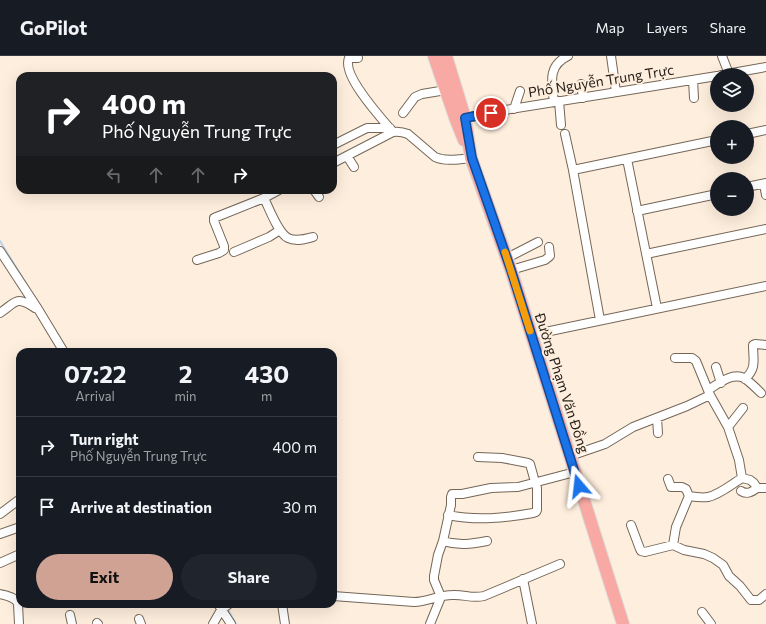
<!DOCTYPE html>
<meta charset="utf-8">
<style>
body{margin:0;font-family:Commissioner,sans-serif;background:#20242c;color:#f1f3f6;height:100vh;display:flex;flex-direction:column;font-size:15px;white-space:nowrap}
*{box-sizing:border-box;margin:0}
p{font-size:13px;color:#9ea1a6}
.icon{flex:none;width:22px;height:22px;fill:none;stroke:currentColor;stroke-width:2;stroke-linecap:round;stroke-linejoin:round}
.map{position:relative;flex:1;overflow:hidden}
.sheet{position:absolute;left:16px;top:292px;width:321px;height:260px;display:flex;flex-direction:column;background:#171b24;border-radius:12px;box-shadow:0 4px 16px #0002}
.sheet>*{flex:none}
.guide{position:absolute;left:16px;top:16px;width:321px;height:122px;border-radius:12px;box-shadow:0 4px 16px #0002;background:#202124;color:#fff;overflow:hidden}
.fabs{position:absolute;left:710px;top:12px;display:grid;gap:8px}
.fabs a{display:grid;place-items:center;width:44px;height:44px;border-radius:50%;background:#171b24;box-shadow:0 4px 16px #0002;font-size:20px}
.pin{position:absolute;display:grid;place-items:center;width:34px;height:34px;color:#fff;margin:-17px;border:2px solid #fff;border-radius:50%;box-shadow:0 1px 4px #0007}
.me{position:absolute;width:44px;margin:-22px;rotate:343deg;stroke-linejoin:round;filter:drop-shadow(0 0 3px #0008)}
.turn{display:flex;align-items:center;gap:14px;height:84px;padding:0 20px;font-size:18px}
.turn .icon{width:52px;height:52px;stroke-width:2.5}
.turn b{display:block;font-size:28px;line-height:34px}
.lanes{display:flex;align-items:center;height:38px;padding:0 20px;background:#0003;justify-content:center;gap:20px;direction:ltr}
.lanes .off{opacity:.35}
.eta{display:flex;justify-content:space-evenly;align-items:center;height:68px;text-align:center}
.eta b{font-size:24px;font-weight:700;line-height:28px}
.button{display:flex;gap:8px;margin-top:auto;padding:8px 20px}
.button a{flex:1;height:46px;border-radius:24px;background:#cfa294;color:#111;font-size:16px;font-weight:700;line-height:46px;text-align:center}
.button a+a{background:#20242c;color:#f1f3f6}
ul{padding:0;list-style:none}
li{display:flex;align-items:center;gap:12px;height:60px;padding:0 20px;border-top:1px solid #363941}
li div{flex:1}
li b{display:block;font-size:15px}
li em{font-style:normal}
header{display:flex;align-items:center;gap:24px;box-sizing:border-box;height:56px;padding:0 20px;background:#171b24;border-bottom:1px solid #363941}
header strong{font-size:19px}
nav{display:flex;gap:22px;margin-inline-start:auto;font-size:14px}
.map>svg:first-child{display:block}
</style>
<header>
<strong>GoPilot</strong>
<nav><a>Map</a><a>Layers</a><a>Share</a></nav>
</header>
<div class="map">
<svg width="766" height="568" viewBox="0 0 766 568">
<rect width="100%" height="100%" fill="#feeedd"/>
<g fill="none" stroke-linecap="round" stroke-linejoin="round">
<path stroke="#bad4eb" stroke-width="2" d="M0,185L27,229
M227,552L236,568"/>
<g stroke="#756758" stroke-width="10">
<path id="minor" d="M611,0L616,36
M722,0L729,18
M358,2H349C341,19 382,63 393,76
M721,19L766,11
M693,24L694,42
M581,28L583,42
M559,45L561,69
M554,46C552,27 547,10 568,0
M514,53L520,35
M403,57L415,41L422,38L446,34
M465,62L505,54L717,20
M565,78L573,114L600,264
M747,78L766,74
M333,89L367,72H390
M347,100L354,111
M627,103L657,252
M333,107L393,76C399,75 403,76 408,78L435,101C446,106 460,103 471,102
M573,114L717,84
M764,128L766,139
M747,131L766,127
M314,134L319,141
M264,142C269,152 278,177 288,182C296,186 306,183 313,181
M637,155L717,138
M0,195L38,253L64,296
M234,196L269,181L280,174
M646,198L766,173
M507,202L538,186
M197,204L219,197L224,194V190L214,165V162L264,142L279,134
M511,214L545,204L550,200L549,191
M0,257C16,246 16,239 35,252
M531,279L766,230
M675,302H692L696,305L710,339L728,371L739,404L742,422
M716,311L721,327
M745,323C757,312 753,304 753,289L755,288L766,289
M708,334C718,328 732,316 744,322C750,326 756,332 761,337
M657,362L658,377
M728,371L743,352
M570,400L605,388L633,371L687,350L710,339
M668,423L671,431H682L686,433L689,440L676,471L673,489
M741,435C747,439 752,436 757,432
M689,440C695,441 702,442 708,441C719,439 732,428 742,422L750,424L754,427L757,432H766
M0,458L20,443
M448,459C477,465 505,462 533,457L536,456L537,454V432L535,426L530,408L528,407L502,402L478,401
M631,469L640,493L641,495L645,496L673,489L684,494L704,498L713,502L723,509L729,520L740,530L751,544H759L766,538
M0,478L20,471
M443,485C459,490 471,488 487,485
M0,507L20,498
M523,523L532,568
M0,538C7,540 16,541 18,548L19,568
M333,540L414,546C427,546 439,539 452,539C464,538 471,543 484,540L560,508
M218,548L231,568
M282,548L285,568
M702,556L711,568
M70,559L72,568
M139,563L141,568
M97,567L98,568
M213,568L221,554L229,548
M430,568L441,541L434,524V520L438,499L443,485L451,449V441L452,438H462L491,432L518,431L575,416"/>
</g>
<g stroke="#dcdbda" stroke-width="14">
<path id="highway" d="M434,0L456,64L464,84
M446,0L465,62L471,102L511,214L570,400L623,568"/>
</g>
<use href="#minor" stroke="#fff" stroke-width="8"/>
<use href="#highway" stroke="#f8a9a3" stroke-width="12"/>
</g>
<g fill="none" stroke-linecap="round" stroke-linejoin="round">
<g stroke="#114b97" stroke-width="10">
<path id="route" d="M491,57L465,62L472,102L511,214L579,430"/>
</g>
<use href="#route" stroke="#1a73e8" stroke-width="7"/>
<path stroke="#f59e0b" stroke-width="7" d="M505,196L530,275"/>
</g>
<g text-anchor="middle" stroke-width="4" stroke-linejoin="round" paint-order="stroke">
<g font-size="14" fill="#231d17" stroke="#feeedd">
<text transform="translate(601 25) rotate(-9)" y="5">Phố Nguyễn Trung Trực</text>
<text transform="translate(562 327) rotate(72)" y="5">Đường Phạm Văn Đồng</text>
</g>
</g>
</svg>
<div class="fabs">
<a><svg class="icon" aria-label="layers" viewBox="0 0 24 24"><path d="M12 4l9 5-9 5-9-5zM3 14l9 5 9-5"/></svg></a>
<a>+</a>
<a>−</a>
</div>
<div class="pin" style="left:491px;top:57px;background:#d93025"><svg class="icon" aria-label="arrive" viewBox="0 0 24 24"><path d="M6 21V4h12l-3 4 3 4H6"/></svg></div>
<svg class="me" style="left:579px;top:430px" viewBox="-20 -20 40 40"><path d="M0-17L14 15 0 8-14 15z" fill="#1a73e8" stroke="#fff" stroke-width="4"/></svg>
<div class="guide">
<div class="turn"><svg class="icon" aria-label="right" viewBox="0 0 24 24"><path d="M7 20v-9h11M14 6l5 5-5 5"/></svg><div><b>400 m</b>Phố Nguyễn Trung Trực</div></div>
<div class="lanes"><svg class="icon off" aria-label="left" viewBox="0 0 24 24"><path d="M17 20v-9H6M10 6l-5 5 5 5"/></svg><svg class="icon off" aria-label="ahead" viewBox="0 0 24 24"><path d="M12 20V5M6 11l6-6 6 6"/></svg><svg class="icon off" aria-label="ahead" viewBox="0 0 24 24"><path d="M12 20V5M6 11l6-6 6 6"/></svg><svg class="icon" aria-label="right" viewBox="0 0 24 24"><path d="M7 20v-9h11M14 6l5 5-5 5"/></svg></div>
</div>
<section class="sheet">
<div class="eta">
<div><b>07:22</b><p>Arrival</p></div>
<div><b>2</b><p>min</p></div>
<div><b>430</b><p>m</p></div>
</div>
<ul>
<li><svg class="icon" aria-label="right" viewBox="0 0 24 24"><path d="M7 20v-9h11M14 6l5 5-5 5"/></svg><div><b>Turn right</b><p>Phố Nguyễn Trung Trực</p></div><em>400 m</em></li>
<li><svg class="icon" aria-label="arrive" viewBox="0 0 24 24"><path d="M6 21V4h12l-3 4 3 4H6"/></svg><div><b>Arrive at destination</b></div><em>30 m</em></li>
</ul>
<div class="button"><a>Exit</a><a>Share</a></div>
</section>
</div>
